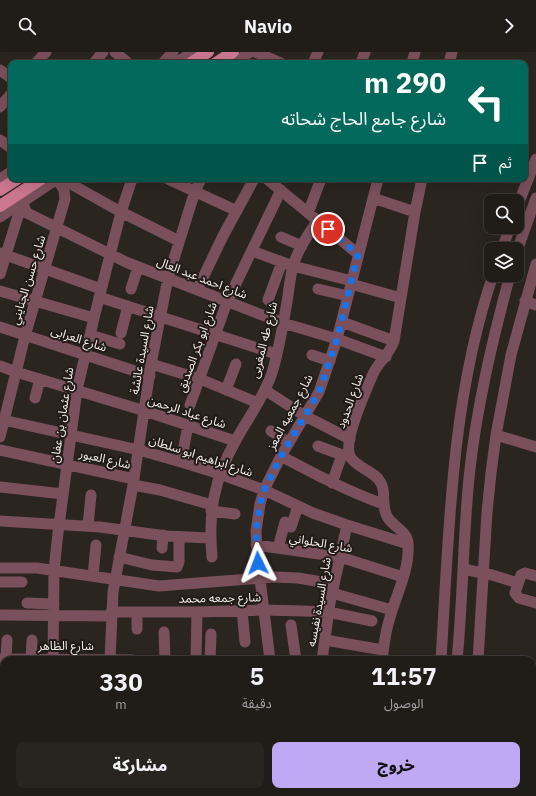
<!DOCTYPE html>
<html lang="ar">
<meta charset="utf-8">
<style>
body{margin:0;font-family:"IBM Plex Sans","Noto Sans Arabic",sans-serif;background:#282521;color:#f1f3f6;direction:rtl;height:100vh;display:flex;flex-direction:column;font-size:15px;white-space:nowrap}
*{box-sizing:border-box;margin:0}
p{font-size:13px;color:#a2a1a2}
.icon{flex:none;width:22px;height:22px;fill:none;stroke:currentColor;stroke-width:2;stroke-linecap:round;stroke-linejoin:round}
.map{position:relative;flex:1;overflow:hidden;direction:ltr}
.side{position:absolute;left:0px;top:604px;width:536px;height:140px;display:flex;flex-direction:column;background:#201c18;border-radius:12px 12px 0 0;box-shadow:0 4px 16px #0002,0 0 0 1px #3d3a37;direction:rtl}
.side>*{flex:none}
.guide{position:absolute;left:8px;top:8px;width:520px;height:122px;border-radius:8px;box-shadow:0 4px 16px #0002,0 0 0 1px #3d3a37;direction:rtl;background:#00695c;color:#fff;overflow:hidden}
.fabs{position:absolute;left:484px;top:142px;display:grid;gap:8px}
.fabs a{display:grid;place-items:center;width:40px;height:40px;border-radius:8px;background:#201c18;box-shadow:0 4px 16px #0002,0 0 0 1px #3d3a37;font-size:20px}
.pin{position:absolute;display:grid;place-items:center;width:34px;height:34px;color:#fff;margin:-17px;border:2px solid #fff;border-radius:50%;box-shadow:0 1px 4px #0007}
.me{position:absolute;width:44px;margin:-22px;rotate:357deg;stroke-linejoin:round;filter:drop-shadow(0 0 3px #0008)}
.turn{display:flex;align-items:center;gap:14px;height:84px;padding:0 16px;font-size:18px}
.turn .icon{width:52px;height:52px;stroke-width:2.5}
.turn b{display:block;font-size:28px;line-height:34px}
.then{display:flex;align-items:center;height:38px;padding:0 16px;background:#0003;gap:8px;font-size:15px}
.eta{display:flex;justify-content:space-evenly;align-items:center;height:68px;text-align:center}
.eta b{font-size:24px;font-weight:800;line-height:28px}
.action{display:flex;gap:8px;margin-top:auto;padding:8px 16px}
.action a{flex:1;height:46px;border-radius:8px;background:#bfa8f4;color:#111;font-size:16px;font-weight:800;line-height:46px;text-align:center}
.action a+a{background:#282521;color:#f1f3f6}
header{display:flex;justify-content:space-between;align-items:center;height:52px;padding:0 16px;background:#201c18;font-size:18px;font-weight:800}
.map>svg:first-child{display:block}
</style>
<header><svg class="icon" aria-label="forward" viewBox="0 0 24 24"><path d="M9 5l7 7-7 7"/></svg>Navio<svg class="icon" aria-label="search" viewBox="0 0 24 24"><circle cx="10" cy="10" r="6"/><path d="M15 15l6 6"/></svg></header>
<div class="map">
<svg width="536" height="744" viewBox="0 0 536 744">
<defs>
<pattern id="grass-dots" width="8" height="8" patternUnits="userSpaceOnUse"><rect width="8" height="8" fill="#313301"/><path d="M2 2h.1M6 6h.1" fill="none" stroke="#45471a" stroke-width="1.8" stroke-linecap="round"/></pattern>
</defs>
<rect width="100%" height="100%" fill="#2b2520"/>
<path fill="url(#grass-dots)" d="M532,657L536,662V690H532Z
M453,740H528L524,744H453Z"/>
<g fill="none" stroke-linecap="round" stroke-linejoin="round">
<path stroke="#7a505c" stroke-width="11" d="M115,0L128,11
M255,0L281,11
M36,11L46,0
M94,11L103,0
M163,11L173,0
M176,11L193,0
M234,11L250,0
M313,11L318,0
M361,11L365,0
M412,11L415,0
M449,11L452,0
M0,18L11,26
M0,55L11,42
M0,88L11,96
M0,127L11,120
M62,127L121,160L179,189
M168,127L237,159
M267,127L358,202
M373,146L415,160
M24,149V155L27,161L128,211L283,271L337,287L386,305
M517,155L536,107
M308,161L321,127
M0,165L57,127
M281,185L302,194
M502,197L510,175
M252,199L293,214L352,229
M517,199L536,146
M0,201L101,237
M0,222L22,151
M351,232L401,246
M131,237L138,215
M318,237L348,244
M197,238L223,184L254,127
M0,239L94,266
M99,245L276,302
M268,248L282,210
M525,249L536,253
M342,270L394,289
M0,275L150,324
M121,281L128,254
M90,283L120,292
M312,303L330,309
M151,312L200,327L258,351
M0,314L16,320L145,359L235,389
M226,338L236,312
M265,338L305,364L350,387
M35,346L40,327
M190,353L227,250L281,138
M3,368L139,398L181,410L220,422L264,438L313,461L347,473L408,492
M271,379L289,391
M496,383L536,395
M0,385L25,284L65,147L64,138L57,127
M318,394L342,403L332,431
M0,398L134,427
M281,404C315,422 347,439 383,452
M181,410L188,373
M133,433L160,438L212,453
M0,435L63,442
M211,459L235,462
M0,469L100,475L166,484L210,486
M88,474L91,443
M291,475L298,454
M256,493L340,505L403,525
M162,496L163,483
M278,496L285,470
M119,505L152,513L177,515L179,510V485
M212,505C208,460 214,427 236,388C248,366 264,345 272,321C279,298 283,273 287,250C289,238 290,225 293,214C298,197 308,183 318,168
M0,516H37L159,534L274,525L298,526L334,532
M463,517L492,523L518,531
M93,524L96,493
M536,524L525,521L521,523L515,541L519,546L536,551
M0,530H22
M332,541L392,558
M27,551L54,552
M242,558L245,590
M111,560H197L264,558L303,559L328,560L372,569
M0,563L111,564
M291,573L296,608
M137,577V560
M164,580L165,608
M325,588L383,598
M0,607L132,608
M6,607L7,588
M31,607L32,588
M53,608L54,518L58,481L77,338L94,266L121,160L132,127
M110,608L113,540L133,433L151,312L168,226L195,139L201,127
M196,608L197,560
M210,608L211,582
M270,608L258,511L256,479L260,452L264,438L281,404L319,340L337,287L378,127
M322,608L330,551L347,473
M382,608C384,595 385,581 389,569C395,545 410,518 408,492C408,480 395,476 388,466C380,453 387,443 381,431C375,419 359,417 351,406C341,391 366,339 373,322C379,309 389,303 394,289L415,160L422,127
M441,608C449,478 451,347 493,223
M457,608C463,547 463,486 469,426C476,357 492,290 510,223
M478,608L487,460L491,421L496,383L511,303L536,212
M0,650L4,651
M0,692L4,693
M532,697L536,696
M532,714L536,713
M0,729L4,730
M190,740L223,744
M42,744L43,740
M110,744L111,740
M177,744L178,740
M261,744V740
M303,744L304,740
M361,744V740
M427,744V740
M443,744V740
M533,744L536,741"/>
<path stroke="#cc7791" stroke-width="12" d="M191,11L208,0
M216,11L233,0"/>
<path stroke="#cc7791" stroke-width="12" d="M0,138L17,127
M0,154L41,127"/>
</g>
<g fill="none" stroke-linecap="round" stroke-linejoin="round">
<path stroke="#1a73e8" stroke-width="7" stroke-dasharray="0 12.6" d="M258,511L256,479L260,452L264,438L281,404L319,340L337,287L358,202L328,177"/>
</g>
<g text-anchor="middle" stroke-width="4" stroke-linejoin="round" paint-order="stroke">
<g font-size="12" fill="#f4efec" stroke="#211b17">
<text transform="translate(202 226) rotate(21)" y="4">شارع احمد عبد العال</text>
<text transform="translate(28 228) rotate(-73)" y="4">شارع حسن الجنايني</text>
<text transform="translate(79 287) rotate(18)" y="4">شارع العرابى</text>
<text transform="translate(264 288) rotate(-76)" y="4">شارع طه المغربى</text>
<text transform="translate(197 295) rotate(-70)" y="4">شارع ابو بكر الصديق</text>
<text transform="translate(142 298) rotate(-80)" y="4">شارع السيدة عائشة</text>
<text transform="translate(350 349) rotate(-70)" y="4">شارع الحدود</text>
<text transform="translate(187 360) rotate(18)" y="4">شارع عباد الرحمن</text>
<text transform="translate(290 360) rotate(-62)" y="4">شارع جمعيه المعز</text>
<text transform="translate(62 363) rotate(-81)" y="4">شارع عثمان بن عفان</text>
<text transform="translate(201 404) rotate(18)" y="4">شارع ابراهيم ابو سلطان</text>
<text transform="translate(105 407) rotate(13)" y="4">شارع العبور</text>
<text transform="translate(321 491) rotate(10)" y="4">شارع الحلواني</text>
<text transform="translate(220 546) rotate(-1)" y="4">شارع جمعه محمد</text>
<text transform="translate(319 550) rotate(-80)" y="4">شارع السيدة نفيسه</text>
<text x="66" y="598">شارع الظاهر</text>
</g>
</g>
</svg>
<div class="fabs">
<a><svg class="icon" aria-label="search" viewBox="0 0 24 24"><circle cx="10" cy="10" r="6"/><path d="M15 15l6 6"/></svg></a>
<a><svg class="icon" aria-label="layers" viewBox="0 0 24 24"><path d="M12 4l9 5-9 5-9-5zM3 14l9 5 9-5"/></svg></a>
</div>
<div class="pin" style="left:328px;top:177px;background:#d93025"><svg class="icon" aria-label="arrive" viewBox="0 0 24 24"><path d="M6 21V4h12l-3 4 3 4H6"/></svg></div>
<svg class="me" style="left:258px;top:511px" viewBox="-20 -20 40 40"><path d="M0-17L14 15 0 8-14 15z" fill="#1a73e8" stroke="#fff" stroke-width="4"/></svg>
<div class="guide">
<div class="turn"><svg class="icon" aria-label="left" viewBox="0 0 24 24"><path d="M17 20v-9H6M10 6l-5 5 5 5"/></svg><div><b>290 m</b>شارع جامع الحاج شحاته</div></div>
<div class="then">ثم<svg class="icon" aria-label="arrive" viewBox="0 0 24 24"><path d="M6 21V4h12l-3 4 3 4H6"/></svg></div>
</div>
<section class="side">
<div class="eta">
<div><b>11:57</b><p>الوصول</p></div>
<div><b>5</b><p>دقيقة</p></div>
<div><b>330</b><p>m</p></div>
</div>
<div class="action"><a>خروج</a><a>مشاركة</a></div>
</section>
</div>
